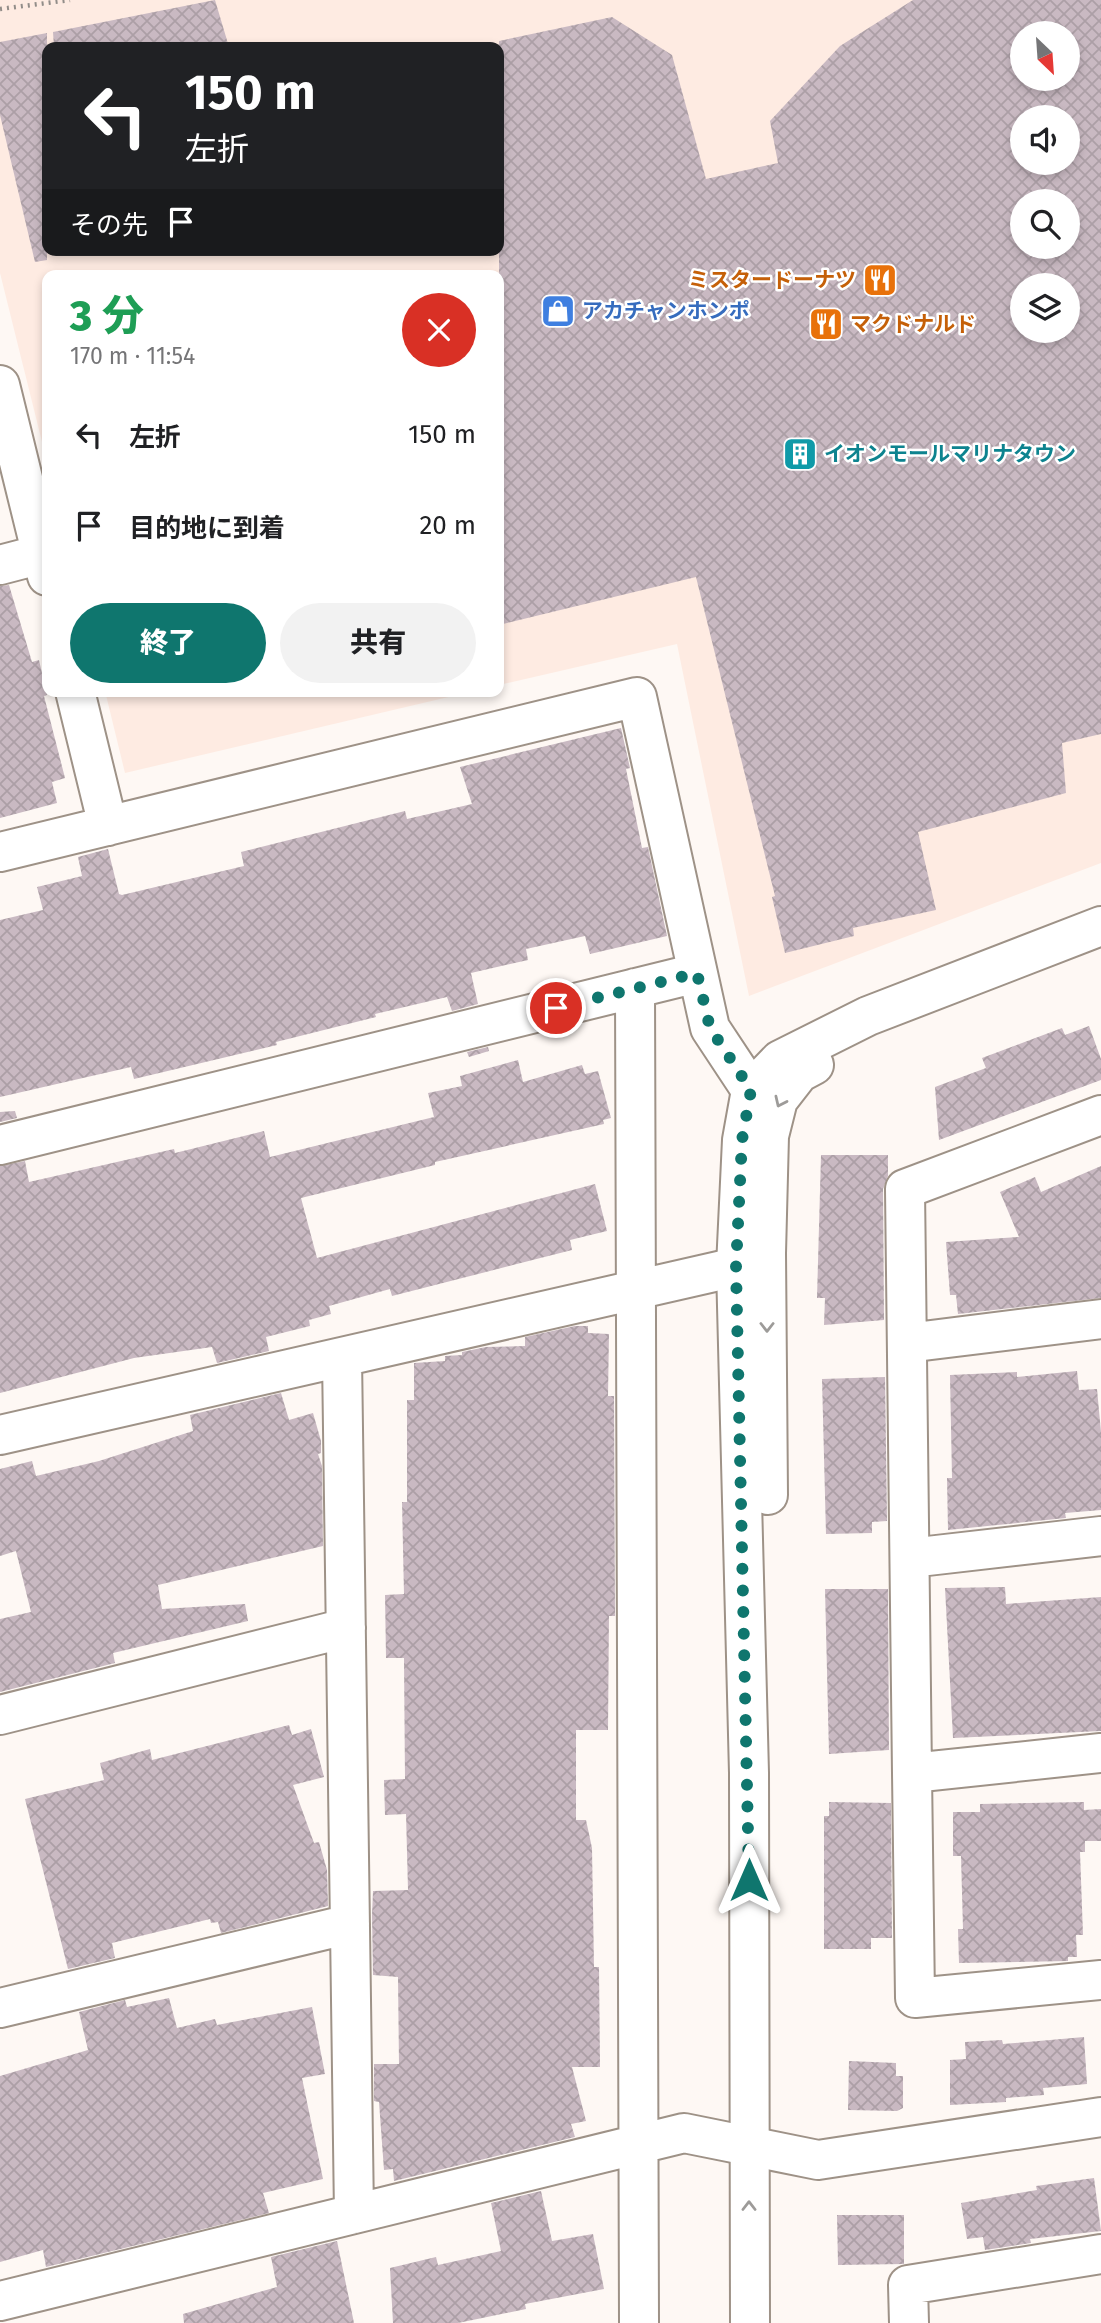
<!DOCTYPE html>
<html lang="ja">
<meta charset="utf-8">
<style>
body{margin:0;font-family:"Fira Sans","Noto Sans JP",sans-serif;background:#f2f2f2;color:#202124;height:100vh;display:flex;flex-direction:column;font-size:26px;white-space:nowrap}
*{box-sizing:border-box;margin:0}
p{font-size:23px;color:#757577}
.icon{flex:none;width:38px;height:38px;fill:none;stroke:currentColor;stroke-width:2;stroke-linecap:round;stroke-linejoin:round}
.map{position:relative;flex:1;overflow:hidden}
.side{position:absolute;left:42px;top:270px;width:462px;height:427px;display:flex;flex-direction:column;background:#fff;border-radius:14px;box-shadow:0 4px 10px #0003}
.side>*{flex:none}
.hud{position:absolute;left:42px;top:42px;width:462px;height:214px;border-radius:14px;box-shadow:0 4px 10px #0003;background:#202124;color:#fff;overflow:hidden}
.needle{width:46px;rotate:155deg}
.controls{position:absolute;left:1010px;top:21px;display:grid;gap:14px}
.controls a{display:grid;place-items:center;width:70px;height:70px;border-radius:50%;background:#fff;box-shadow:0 4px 10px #0003;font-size:35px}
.pin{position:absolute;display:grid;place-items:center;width:60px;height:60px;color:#fff;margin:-30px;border:4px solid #fff;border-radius:50%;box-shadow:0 2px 7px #0007}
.me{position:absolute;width:77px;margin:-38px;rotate:0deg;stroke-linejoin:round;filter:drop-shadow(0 0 5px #0008)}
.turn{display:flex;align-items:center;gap:24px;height:147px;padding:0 28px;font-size:32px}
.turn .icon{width:91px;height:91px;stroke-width:2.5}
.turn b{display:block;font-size:49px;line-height:60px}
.then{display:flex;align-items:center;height:66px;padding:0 28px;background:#0003;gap:14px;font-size:26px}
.round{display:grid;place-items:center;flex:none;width:74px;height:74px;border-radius:37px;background:#f2f2f2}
.overview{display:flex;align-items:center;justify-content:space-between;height:119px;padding:0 28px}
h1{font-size:42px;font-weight:800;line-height:52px;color:#1e9e55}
.action{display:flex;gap:14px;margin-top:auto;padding:14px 28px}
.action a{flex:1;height:80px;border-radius:42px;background:#0f766e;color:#fff;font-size:28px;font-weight:800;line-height:80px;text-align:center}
.action a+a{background:#f2f2f2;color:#202124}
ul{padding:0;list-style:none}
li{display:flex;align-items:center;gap:21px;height:91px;padding:0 28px}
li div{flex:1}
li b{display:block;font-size:26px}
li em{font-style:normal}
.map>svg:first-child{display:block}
</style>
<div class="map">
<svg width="1101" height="2323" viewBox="0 0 1101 2323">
<defs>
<pattern id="building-cross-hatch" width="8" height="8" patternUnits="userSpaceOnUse" patternTransform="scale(1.75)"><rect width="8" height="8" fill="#c9b9c2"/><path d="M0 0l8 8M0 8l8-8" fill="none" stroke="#ac9fa6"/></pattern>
</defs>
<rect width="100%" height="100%" fill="#fef8f4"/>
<path fill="#feebe2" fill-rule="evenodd" d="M0,0H1101V863L749,996L677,644L499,685V275H47V462L0,273ZM1022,33H1068V79H1022ZM47,47H499V250H47ZM1022,117H1068V163H1022ZM1022,201H1068V247H1022ZM1022,285H1068V331H1022Z
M105,691H474L125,773Z"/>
<path fill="url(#building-cross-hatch)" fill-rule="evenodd" d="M215,0L229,47H54L53,32Z
M913,0H1101V734L1062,743L1066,793L918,832L936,910L853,928L854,936L785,953L772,897L775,896L696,577L499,625V41L612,17L672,55L706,179L778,163L770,121L840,46ZM1022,33H1068V79H1022ZM1022,117H1068V163H1022ZM1022,201H1068V247H1022ZM1022,285H1068V331H1022Z
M47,33V260L35,262L0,115V42Z
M9,585L32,662L39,660L47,695L44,696L65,778L52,782L57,803L0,818V586Z
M621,728L630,768L626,769L642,848L648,847L667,936L590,954L585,936L526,949L528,960L471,973L478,1004L452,1011L447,997L375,1014L376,1017L276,1042L277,1045L134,1079L131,1067L0,1097V920L43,910L37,887L82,876L78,857L108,849L119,894L122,895L244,866L241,852L405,811L407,819L472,804L460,767Z
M1089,1026L1101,1059V1080L939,1140L935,1087L986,1068L982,1058L1062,1028L1065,1035Z
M488,1047L489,1051L469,1057L467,1052Z
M518,1060L523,1082L582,1065L585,1074L598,1071L611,1118L603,1120L604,1124L435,1162V1165L301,1198L317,1258L595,1184L607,1231L570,1240L572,1250L392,1296L390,1289L329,1306L331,1314L309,1320L310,1326L266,1337L269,1351L217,1363L212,1347L134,1358L0,1393V1166L25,1161L29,1182L174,1149L175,1153L264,1131L270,1157L434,1117L428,1093L462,1086L460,1076Z
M15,1111L17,1118L0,1122V1112Z
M821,1155H888V1176L883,1189L884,1320L824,1325L825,1298H817Z
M1101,1166V1298L958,1314L956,1295H950L946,1242L1019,1237L1000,1192L1035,1177L1041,1192Z
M575,1326H588V1333L609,1334L608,1396H614L615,1616H609L608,1730H576V1820H586L592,1848L594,1967H599L600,2067H572L586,2121L571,2124L575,2137L394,2181L393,2169L384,2170L379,2102L374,2101V2064H399L398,1977L373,1975L372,1915L373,1891L408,1890L406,1814L385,1815L384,1780L405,1779L404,1658H386L385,1595L404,1594L402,1502H407V1400H414V1363L445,1361V1356L462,1355V1352L486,1347L525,1346V1337Z
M1077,1371L1079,1390L1097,1389L1101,1432V1510L1065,1513L1066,1518L948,1530L947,1478H952L950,1375L1017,1372V1377Z
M885,1377L887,1521L872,1522V1533L826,1534L822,1379Z
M281,1393L289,1420L313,1413L321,1441V1453L318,1454L322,1466L323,1546L158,1585L162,1609L245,1604L248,1621L113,1653L115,1663L0,1692V1619L31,1612L16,1551L0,1556V1469L32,1461L36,1476L99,1461L193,1431L190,1415Z
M1005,1587L1006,1604L1101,1597V1731L953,1738L945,1588Z
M825,1589H888L889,1750L829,1754Z
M289,1725L292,1735L311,1729L324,1777L293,1785L314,1843L319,1842L327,1870L328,1906L221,1933L218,1922L211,1923L210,1919L112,1943L115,1958L68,1969L25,1799L104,1780L100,1763L150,1749L152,1760Z
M829,1802L891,1803L892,1938H871V1949H824V1816H829Z
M1084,1802V1810L1101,1809V1841H1085V1852H1080L1083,1935H1076L1077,1957H1068V1961L959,1963L958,1929H963L961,1856H953V1812H980V1804Z
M169,1998L177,2028L215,2019L217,2025L312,2007L325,2074L302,2078L323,2179L263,2193L269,2213L46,2267L43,2250L0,2262V2076L88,2050L79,2012L125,2000L127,2007Z
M1084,2037L1087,2084L1043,2088L1044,2095L1006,2098V2102L950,2105V2060L966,2059L965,2042L1002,2040L1003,2044Z
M849,2061L896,2063V2076H903V2108L897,2111L848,2110Z
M1094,2178L1101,2231L1030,2239L1031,2243L985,2250L983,2237L967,2239L961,2203L1037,2190L1036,2186Z
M541,2191L552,2241L593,2234L604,2289L525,2304L526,2309L458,2323H393L390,2268L436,2257L438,2265L501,2251L491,2203Z
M837,2215H904V2264L838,2265Z
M337,2241L354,2323H184L183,2314L277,2287L271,2257Z"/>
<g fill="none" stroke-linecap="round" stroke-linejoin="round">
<g stroke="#9e9287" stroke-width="42">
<path id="minor" d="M0,385L47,576
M0,565L42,554
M75,691L108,826
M0,852L637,697L710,1028L751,1090
M635,988L639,2323
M0,1145L697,973
M907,1343L1101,1319
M342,1357L354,2214
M0,1435L736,1267
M910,1558L1101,1536
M0,1715L346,1628
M1101,1753L912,1773L915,1998L1101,1980
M912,1773L905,1189L1101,1115
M0,2008L350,1924
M0,2301L684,2133L818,2160L1101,2117
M909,2323L908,2285L1101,2254"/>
</g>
<g stroke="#9e9287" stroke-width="42">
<path id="tertiary" d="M768,1495L766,1253L769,1136L778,1100L799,1073L814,1065
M750,2323L749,1773L736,1267L742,1140L751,1090L780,1060L868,1016L1101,926"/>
</g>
<path stroke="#928d89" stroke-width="4.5" stroke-dasharray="2 5" stroke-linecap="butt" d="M0,9L70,0"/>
<use href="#minor" stroke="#fff" stroke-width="38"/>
<use href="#tertiary" stroke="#fff" stroke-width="38"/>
</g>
<defs><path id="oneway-chevron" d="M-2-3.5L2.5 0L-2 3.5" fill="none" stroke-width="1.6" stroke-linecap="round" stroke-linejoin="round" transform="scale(1.75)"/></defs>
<g stroke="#9d9b99">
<use href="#oneway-chevron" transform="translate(780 1102) rotate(115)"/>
<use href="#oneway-chevron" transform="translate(767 1327) rotate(90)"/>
<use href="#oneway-chevron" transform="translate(749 2206) rotate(-90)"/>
</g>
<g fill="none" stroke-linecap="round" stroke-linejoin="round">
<path stroke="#0f766e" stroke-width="12" stroke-dasharray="0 21.6" d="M556,1008L697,973L710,1028L751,1090L742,1140L736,1267L749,1880"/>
</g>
<defs>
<g id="restaurant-square" transform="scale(1.75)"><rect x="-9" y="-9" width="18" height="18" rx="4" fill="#e8710a" stroke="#fff"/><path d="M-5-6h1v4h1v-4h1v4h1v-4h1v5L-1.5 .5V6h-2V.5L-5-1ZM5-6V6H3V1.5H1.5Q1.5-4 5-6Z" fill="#fff"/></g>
<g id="shop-square" transform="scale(1.75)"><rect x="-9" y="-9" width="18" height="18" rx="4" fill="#3f7fe0" stroke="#fff"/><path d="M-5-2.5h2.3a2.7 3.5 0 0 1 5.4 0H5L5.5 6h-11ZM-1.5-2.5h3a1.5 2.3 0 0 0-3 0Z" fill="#fff"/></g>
<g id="building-square" transform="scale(1.75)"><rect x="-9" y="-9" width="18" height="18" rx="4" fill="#0f9aa8" stroke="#fff"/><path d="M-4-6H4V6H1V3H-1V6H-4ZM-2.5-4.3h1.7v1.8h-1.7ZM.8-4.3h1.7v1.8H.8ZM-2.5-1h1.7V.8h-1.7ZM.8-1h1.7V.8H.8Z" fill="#fff"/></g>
</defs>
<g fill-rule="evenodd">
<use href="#restaurant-square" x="880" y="280"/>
<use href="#shop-square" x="558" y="311"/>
<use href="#restaurant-square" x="826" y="324"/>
<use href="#building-square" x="800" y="454"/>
</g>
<g text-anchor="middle" stroke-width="5" stroke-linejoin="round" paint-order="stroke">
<g font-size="21" font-weight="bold" fill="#c56008" stroke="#fff" text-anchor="end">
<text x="856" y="287">ミスタードーナツ</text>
<text x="850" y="331" text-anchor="start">マクドナルド</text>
</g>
<g font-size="21" font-weight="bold" fill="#366cbe" stroke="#fff" text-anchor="start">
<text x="582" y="318">アカチャンホンポ</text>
</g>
<g font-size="21" font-weight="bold" fill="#0d838f" stroke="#fff" text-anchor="start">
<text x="824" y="461">イオンモールマリナタウン</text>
</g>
</g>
</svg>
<div class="controls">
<a><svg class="needle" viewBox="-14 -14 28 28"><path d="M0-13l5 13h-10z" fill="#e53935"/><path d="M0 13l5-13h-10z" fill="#757577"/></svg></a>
<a><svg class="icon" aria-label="sound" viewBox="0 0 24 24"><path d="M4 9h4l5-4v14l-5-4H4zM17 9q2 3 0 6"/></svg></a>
<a><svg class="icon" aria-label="search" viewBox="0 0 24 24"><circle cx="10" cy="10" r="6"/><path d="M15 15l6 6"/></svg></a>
<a><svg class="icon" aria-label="layers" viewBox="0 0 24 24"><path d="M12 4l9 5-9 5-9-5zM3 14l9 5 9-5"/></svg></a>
</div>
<div class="pin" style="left:556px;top:1008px;background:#d93025"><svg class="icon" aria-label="arrive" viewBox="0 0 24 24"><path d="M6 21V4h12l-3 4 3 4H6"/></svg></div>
<svg class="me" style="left:749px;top:1880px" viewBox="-20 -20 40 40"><path d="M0-17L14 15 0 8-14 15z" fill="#0f766e" stroke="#fff" stroke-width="4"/></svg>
<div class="hud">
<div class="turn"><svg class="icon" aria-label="left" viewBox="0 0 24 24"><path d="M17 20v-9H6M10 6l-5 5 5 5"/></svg><div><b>150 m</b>左折</div></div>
<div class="then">その先<svg class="icon" aria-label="arrive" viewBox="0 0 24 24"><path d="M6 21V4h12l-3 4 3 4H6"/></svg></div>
</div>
<section class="side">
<div class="overview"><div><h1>3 分</h1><p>170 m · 11:54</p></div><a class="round" style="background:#d93025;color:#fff"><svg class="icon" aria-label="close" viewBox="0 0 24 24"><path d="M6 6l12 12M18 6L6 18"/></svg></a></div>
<ul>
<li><svg class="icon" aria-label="left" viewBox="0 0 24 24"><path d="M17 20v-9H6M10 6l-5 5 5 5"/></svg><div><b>左折</b></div><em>150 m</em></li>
<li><svg class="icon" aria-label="arrive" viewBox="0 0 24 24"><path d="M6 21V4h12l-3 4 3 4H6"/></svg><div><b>目的地に到着</b></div><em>20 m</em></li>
</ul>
<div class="action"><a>終了</a><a>共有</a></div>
</section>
</div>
